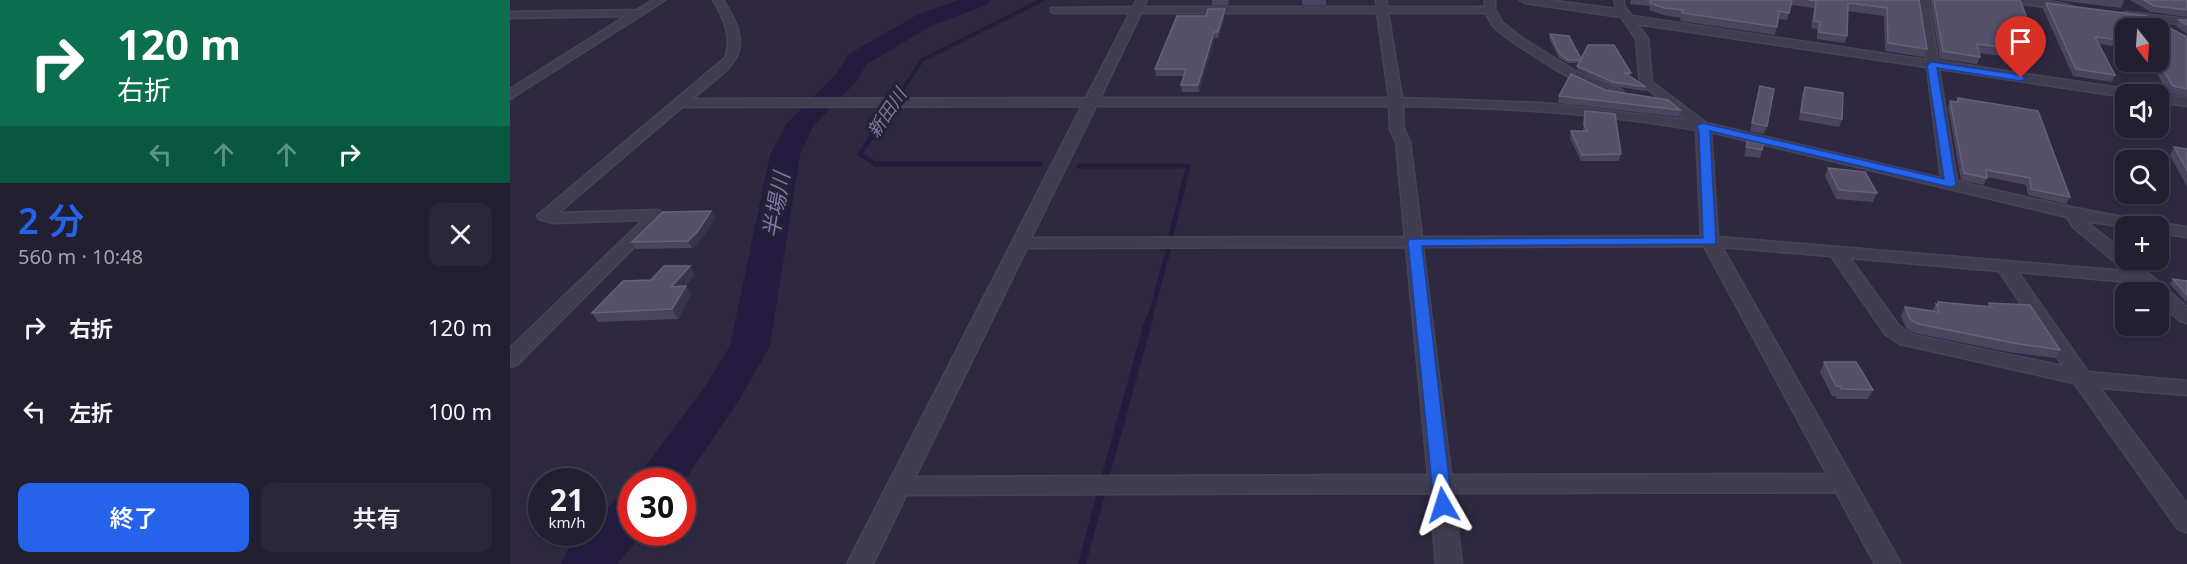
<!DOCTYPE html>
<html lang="ja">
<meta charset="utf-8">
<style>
body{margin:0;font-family:"Noto Sans","Noto Sans JP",sans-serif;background:#2a2739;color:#f1f3f6;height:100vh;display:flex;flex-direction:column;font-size:22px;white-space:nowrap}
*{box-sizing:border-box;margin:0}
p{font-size:20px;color:#a2a2ab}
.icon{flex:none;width:33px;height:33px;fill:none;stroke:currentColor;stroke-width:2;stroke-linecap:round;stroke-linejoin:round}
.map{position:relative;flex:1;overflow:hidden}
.drawer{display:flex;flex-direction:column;background:#221f31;width:510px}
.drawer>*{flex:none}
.hud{background:#0b6e4f;color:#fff;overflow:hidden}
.needle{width:39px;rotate:163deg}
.buttons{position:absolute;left:1605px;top:18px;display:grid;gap:12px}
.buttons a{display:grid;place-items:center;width:54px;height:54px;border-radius:12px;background:#221f31;box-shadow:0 2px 4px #0004,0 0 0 2px #3f3d4d;font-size:30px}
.speed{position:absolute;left:18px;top:468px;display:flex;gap:12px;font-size:30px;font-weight:700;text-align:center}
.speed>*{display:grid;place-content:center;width:78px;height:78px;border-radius:50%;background:#221f31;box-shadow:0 2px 4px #0004,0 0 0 2px #3f3d4d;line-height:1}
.speed small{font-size:15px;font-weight:400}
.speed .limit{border:9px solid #d22;background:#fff;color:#111}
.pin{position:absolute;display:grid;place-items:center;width:51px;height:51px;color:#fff;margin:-62px -26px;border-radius:50% 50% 50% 0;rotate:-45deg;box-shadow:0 0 6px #0007}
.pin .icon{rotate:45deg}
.me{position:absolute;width:66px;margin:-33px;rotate:354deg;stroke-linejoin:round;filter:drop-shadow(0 0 4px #0008)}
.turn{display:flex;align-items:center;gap:21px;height:126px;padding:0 18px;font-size:27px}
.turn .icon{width:78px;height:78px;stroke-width:2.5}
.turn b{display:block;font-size:42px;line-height:51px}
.lanes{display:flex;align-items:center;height:57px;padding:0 18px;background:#0003;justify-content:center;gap:30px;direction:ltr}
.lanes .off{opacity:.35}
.round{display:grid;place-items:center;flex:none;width:63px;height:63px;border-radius:12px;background:#2a2739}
.head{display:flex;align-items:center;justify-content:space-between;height:102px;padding:0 18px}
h1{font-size:36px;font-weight:600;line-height:45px;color:#2563eb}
.primary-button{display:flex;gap:12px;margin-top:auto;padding:12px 18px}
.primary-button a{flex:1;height:69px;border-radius:12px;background:#2563eb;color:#fff;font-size:24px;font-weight:600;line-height:69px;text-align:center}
.primary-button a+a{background:#2a2739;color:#f1f3f6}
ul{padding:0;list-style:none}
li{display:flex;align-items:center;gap:18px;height:84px;padding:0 18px}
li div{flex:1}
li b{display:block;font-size:22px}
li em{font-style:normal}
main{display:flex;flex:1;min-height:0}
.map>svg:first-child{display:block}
</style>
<main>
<section class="drawer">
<div class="hud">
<div class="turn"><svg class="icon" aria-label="right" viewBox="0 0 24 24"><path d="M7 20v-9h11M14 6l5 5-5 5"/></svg><div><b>120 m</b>右折</div></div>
<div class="lanes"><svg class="icon off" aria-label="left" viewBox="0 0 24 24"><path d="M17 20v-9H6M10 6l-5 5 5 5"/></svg><svg class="icon off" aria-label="ahead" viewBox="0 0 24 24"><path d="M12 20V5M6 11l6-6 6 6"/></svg><svg class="icon off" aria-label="ahead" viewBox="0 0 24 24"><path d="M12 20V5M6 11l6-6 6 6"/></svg><svg class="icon" aria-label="right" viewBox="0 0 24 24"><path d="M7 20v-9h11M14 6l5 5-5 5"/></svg></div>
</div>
<div class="head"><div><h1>2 分</h1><p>560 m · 10:48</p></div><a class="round"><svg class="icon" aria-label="close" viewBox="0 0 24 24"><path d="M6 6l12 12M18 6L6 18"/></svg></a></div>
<ul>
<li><svg class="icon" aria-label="right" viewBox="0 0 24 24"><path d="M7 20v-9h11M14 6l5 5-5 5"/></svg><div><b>右折</b></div><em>120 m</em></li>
<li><svg class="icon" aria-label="left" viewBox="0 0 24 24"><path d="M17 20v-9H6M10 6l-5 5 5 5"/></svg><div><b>左折</b></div><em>100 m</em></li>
</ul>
<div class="primary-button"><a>終了</a><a>共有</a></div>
</section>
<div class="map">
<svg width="1677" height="564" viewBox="0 0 1677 564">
<rect width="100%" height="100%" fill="#2e2941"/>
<path fill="#2b3142" d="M877,0H968L958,6L878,4Z"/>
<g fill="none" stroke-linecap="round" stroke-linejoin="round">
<path stroke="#241c3f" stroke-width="4" d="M361,138L412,60L532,0"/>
<path stroke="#241c3f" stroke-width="5" d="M362,136L350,154L365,164H530
M569,166H678L660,239
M639,321L659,247"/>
<path stroke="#241c3f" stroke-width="8" d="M595,478L639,319
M572,564L590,497"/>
<path fill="#241c3f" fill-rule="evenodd" d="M449,0H480L477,5L423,25L357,64L345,83L303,126L290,155L260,346L228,402L172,484V482H126L133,469L198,382L220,346L260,155L277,123L327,73L339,54L407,15Z
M122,495V532H135L107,564H51L58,549L74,532H82V524L105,500Z"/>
<g stroke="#484457" stroke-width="3">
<path id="minor" d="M143,0H155L0,99V89L116,16L0,18V12L127,10Z
M203,0H213C249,55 222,65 182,99L576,98L620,13H545L541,12V8L623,7L627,0H637L634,7H867L866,0H876L877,7H975V0H985V10L993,23L1012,38L1065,71L1112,90L1114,93L1112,96C1089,101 1005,45 986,29C981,25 979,19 976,13H878L892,98L1032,103L1177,120L1130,83L1126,39L1111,17L1015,3L1010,0H1038L1106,9L1104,0H1114V6L1122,16L1416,60L1408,0H1418L1428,61L1623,90L1630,94H1616V97L1429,69L1447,181C1524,200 1600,217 1677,227V237L1648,233V226L1616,227L1575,221L1616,253V260H1623L1677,307V323L1670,321L1648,301V292H1640L1630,283L1508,272L1578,372L1677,381V395L1590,388L1677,504V532L1668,529L1564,383L1390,344L1375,334L1321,256L1212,247L1391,564H1365L1326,492L943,493L952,564H926L920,493L396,495L363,564H337L572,106L172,107L48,213L148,210L156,215L7,365L0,367V348L133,220L44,223L29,219L27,216L215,58C223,38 214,18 203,0ZM631,13H867L879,98H590ZM1127,24L1417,67L1431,178L1196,123L1142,82L1138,39ZM586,106H879L880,129L886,142L895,237L521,238ZM893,106C991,107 1089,113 1186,130L1191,236L912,237L900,142L894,129ZM1201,132L1557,217L1563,227L1616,271L1208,237ZM1194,246L1317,474L941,475L913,247ZM896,247L918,475L405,477L517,248ZM1340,258L1489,271L1553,366L1403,335L1389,326Z
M1501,0C1517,0 1552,0 1564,7L1559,10L1506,3Z
M1616,12L1677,19V25L1612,17V13Z
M1646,94H1648L1677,98V106L1648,102V94Z"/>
</g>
<use href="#minor" fill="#413d51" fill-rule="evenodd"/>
</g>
<path fill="#4a445f" d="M702,0H719L718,5H702Z
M792,0H816V5H792Z
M1121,0H1409L1417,49L1413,57L1375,51L1374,16L1337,11V36L1335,43L1307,39V29L1301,28L1304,8L1281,5L1277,20L1268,19L1265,35L1170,21L1171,18L1153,15L1139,10L1140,6L1120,4Z
M1420,0H1510L1520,26L1516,34L1505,32L1512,50L1508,58L1469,53L1470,57L1467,64L1430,59Z
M1547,0H1612L1614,1L1611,8Z
M1620,0H1677V17L1641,12Z
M1536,3L1637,16L1677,37V97L1658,93L1641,63L1636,62H1648V28H1616V48L1589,44L1605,75L1602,82L1563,76L1533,9Z
M715,9V15L708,38H705L689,92H672L671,85L674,76H646L645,69L696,16Z
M1669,20H1677V34L1666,26Z
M1040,34L1071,59L1121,73L1120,76L1136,87L1135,91L1103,86L1067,69L1068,63H1058L1049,58L1039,38Z
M1250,86L1257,126L1254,134L1240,131Z
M1295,87L1332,119L1329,127L1289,120L1292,95Z
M1095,90L1170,110L1169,117L1048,103L1049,96Z
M1448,98L1560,197L1556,204L1518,195L1516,185L1477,177L1474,185L1451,180L1438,107L1440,101L1446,102Z
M1075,111L1111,154L1109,161H1071L1060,138L1061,131H1073Z
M1239,135L1252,150L1250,158L1234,156Z
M1664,147L1677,149V187L1660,155Z
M1318,168L1367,193L1363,202L1326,199L1315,176Z
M201,211L205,218L192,238L182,248L126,249L122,242Z
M185,275L175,286L181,295L168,319L88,322L82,313L141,280Z
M1663,279L1677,281V303L1660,284Z
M1428,302L1477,306L1479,303L1550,350L1545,358L1498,352L1404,333L1396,328L1391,316L1395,307L1422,311L1426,304H1427Z
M1314,362L1363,390L1358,399H1327L1325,396H1322L1310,372Z"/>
<path fill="#39344e" d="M715,9V15L708,38V32Z
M704,32L705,38L689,92L688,85Z
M201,211L205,218L192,238L182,248L178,241Z
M180,266L185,275L166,296L161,287Z
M176,286L181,295L168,319L162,309Z"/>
<path fill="#56516b" stroke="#66617a" stroke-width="1.5" d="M1141,0H1282L1279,13L1269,11L1267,27L1172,13L1173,10L1154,8L1140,3Z
M1299,0H1409L1417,49L1378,43L1377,8L1338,3L1337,36L1309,32L1310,22L1304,21L1306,1Z
M1424,0H1510L1520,26L1502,24L1512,50L1467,44L1470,57L1433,51Z
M1634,0H1677V10L1644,6Z
M1536,3L1637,16L1677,37V89L1663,86L1648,62V28H1616V41L1585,37L1605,75L1566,69Z
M698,9H715L708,32H704L688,85H671L676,69H645L667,16H696Z
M1669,20H1677V25Z
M1040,34L1059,36L1071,59L1078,45H1104L1121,73H1115L1136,87L1103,82L1067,66L1071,60H1058L1050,54Z
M1061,74L1095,90L1158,100L1170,110L1049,96Z
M1250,86L1264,89L1257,126L1242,123Z
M1295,87L1333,93L1332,119L1291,112Z
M1448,98L1528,111L1560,197L1521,189L1520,178L1476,170L1477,178L1454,173L1440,101L1448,102Z
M1075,111L1105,114L1111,154L1072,155L1061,131H1077L1074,124Z
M1239,135L1255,138L1252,150L1236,147Z
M1664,147L1677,149V170Z
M1318,168L1355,172L1367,193L1329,190Z
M201,211L188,231L178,241L122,242L153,212Z
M154,266H180L161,287L176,286L162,309L82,313L113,281L141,280Z
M1663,279L1677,281V295Z
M1428,302L1482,307L1479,303L1520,305L1550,350L1503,343L1408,324L1400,319L1395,307L1429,312L1426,304L1429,305Z
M1314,362H1346L1363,390L1331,389L1330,386H1326Z"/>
<path fill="#2563eb" stroke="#184099" stroke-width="1.5" d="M1422,62L1511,75L1516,78L1511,81L1427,68L1446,184L1444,186L1440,187L1200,131L1206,242L1205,244L912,246L942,505L939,510L933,513L926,510L924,505L898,242L900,239L1193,238L1189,131L1187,126L1192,123L1434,179L1417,65Z"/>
<g text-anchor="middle" stroke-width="6" stroke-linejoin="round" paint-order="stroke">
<g font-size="18" font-style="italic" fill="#8076a7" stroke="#262236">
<text transform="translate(377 113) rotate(-56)" y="6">新田川</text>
</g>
<g font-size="22" font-style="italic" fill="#8076a7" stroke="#262236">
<text transform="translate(266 205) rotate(-80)" y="8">半場川</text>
</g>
</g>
</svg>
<div class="buttons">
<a><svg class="needle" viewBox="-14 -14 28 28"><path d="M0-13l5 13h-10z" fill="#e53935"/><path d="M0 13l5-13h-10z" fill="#a2a2ab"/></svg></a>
<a><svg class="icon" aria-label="sound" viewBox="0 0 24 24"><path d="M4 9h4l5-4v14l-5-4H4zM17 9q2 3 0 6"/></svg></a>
<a><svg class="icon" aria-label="search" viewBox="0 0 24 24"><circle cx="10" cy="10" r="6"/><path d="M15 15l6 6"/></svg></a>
<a>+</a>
<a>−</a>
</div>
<div class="speed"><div>21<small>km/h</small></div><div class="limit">30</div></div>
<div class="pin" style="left:1511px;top:78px;background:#d93025"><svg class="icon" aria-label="arrive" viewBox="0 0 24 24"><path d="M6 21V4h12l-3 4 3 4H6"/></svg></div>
<svg class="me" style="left:933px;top:505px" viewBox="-20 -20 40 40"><path d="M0-17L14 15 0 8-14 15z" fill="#2563eb" stroke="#fff" stroke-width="4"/></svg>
</div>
</main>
